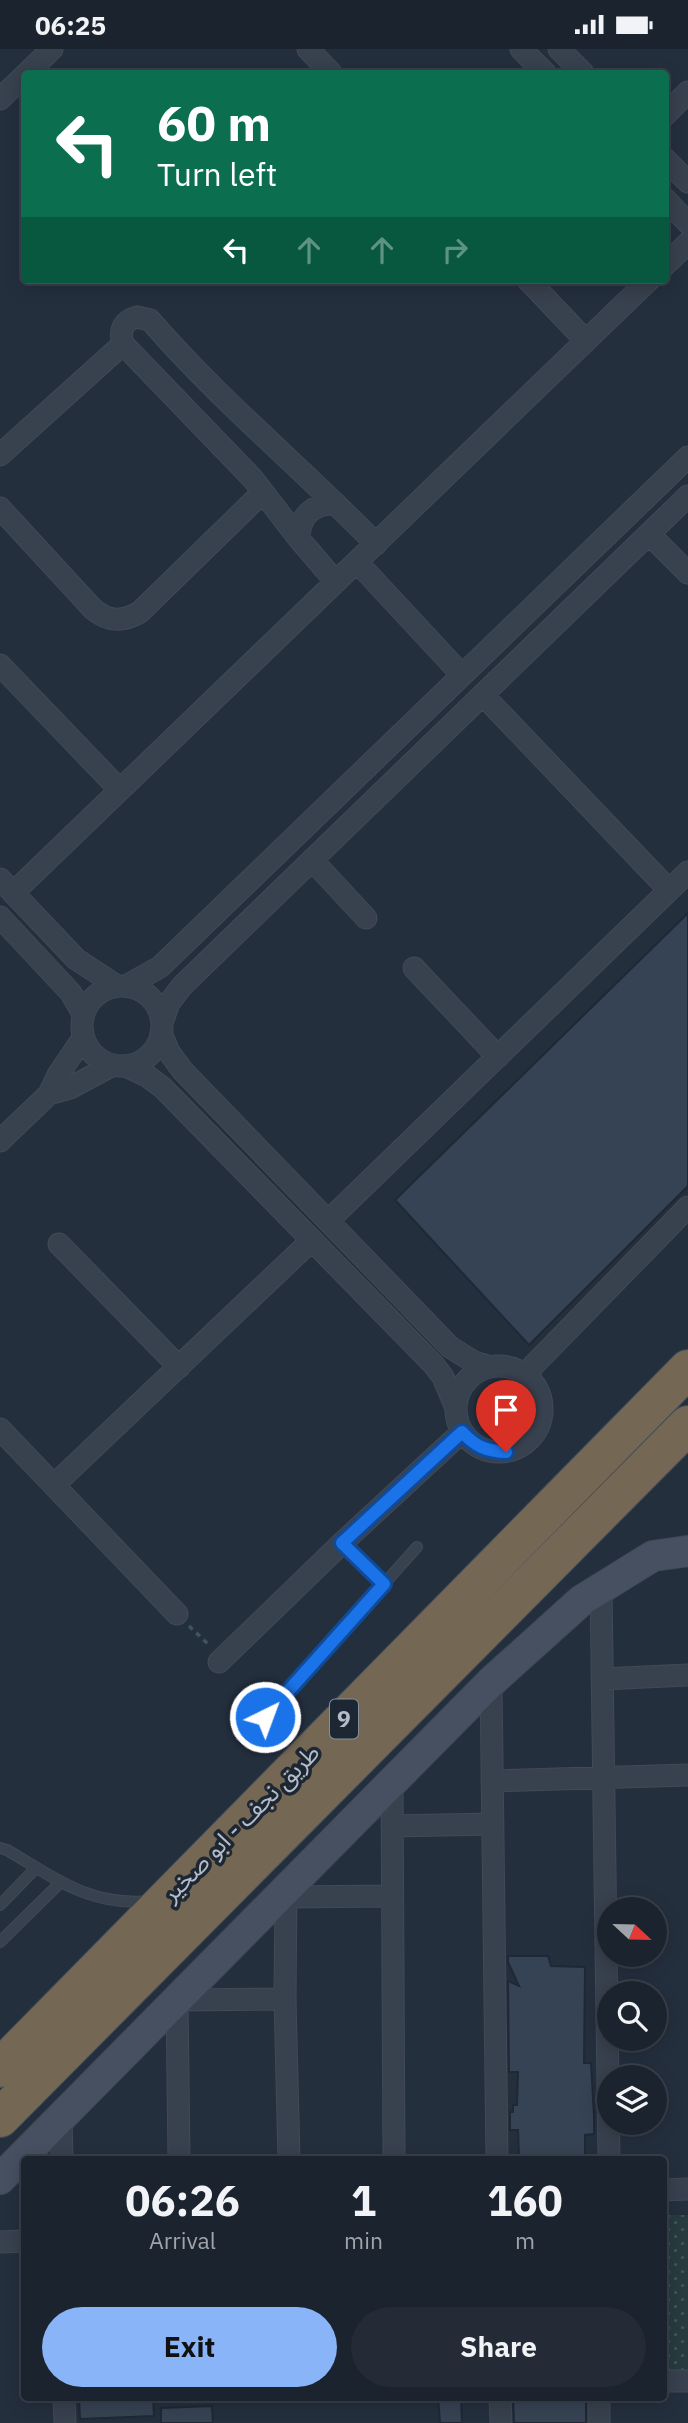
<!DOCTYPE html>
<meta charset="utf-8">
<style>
body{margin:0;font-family:"IBM Plex Sans","Noto Sans Arabic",sans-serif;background:#242b36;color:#f1f3f6;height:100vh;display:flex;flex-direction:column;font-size:26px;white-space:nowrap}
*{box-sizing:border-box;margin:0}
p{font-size:23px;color:#a0a4aa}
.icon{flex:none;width:38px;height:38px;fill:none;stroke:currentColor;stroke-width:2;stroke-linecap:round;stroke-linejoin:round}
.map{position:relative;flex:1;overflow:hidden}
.details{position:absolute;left:21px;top:2107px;width:646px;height:245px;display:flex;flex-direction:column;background:#1b232e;border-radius:7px;box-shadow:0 4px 18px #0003,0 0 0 2px #39404a}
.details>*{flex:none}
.hud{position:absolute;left:21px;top:21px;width:648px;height:214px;border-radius:7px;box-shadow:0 4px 18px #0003,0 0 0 2px #39404a;background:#0b6e4f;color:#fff;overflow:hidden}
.needle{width:46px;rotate:112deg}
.buttons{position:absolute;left:597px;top:1848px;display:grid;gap:14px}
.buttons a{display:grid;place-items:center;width:70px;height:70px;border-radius:50%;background:#1b232e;box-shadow:0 4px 18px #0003,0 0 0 2px #39404a;font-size:35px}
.pin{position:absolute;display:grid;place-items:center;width:60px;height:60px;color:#fff;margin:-72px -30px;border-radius:50% 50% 50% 0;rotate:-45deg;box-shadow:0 0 7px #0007}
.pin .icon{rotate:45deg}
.me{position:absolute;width:77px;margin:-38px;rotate:42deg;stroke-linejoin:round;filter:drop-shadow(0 0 5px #0008)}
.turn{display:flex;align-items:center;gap:24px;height:147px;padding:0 21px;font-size:32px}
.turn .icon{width:91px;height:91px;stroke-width:2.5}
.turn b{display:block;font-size:49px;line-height:60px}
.lanes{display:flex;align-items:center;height:66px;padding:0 21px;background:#0003;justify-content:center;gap:35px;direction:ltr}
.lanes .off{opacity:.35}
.eta{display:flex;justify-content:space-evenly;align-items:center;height:119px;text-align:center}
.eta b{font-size:42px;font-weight:700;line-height:49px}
.button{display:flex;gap:14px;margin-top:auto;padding:14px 21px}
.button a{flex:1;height:80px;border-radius:42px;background:#8ab4f8;color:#111;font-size:28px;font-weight:700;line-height:80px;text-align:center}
.button a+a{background:#242b36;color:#f1f3f6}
.status{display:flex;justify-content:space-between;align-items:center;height:49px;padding:0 35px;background:#1b232e;direction:ltr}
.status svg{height:19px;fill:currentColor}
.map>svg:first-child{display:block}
</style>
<div class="status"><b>06:25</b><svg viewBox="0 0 49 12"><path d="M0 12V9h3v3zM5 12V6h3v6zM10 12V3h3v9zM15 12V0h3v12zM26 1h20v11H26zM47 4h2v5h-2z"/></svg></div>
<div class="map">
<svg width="688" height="2374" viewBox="0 0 688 2374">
<defs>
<pattern id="grass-dots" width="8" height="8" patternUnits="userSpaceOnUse" patternTransform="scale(1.75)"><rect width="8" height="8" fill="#263c3f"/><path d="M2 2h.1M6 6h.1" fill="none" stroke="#435659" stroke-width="1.8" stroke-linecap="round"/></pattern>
</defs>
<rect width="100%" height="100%" fill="#242f3e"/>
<path fill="url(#grass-dots)" d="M663,2166H688V2326L663,2327Z"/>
<path fill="#364354" stroke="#1f2835" stroke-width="2" d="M688,864V1137L529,1296L395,1151Z
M508,1907H548L551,1917L585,1918L584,2014H591L594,2067V2085L585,2086V2110H519L518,2081H510V2063H513V2056H517L518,2023H509L508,1932L519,1937L508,1913Z
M79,2348H153L154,2367L80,2370Z
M438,2348H461L462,2374H440Z
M513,2348H586V2374H514Z
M212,2357L213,2374H161V2359Z"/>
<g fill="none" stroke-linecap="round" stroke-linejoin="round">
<g stroke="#414a57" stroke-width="12">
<path id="lane" d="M342,1494L384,1535
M248,1687L417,1498
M0,1799L7,1801C55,1829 90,1858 150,1852
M0,1856L36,1819
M0,1893L60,1834"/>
</g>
<g stroke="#414a57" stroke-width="23">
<path id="street" d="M308,0L331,24
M521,0L545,24
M559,0L583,24
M27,24L52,0
M0,50L24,27
M665,66L688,43
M665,110L688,133
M665,150L688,174
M665,216L688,194
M528,231L586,292
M0,406L123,295
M0,459L93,560C108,573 123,573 140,563L263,443
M649,485L688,524
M299,490C299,467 313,454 336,455
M357,513L462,626
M336,533L299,490L253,430L123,295C119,281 123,272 137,268L150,271C219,351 302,419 376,495
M0,616L120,741
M483,646L669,841
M312,811L366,869
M0,830L76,910L117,937
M13,844L649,231
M0,868L71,944L83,965
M414,919L498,1008
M82 977a40 40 0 1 1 80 0a40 40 0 1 1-80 0Z
M126,937L160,918L688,408
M162,974L169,954L182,937L688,447
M161,984L169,1003L182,1021L450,1298L474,1313L488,1317
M128,1018L147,1027L163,1039L433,1315L443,1328L456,1359
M49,1045L70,1039L111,1017
M0,1092L49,1045L58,1026L83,989
M328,1172L688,823
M59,1195L179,1318
M456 1360a43 43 0 1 1 86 0a43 43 0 1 1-86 0Z
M525,1325L688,1158
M0,1380L177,1565
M54,1436L312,1191
M601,1539L609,2110
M219,1613L342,1494L462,1383
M602,1630L688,1626
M491,1633L497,2110
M392,1732L394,2110
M492,1732L688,1726
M392,1777L493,1775
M286,1840L285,1950L289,2110
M286,1848L392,1847
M61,2066L62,2110
M179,2110L177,1951L285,1950
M663,2141L688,2140
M0,2193L24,2192
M663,2332H688
M64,2348L65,2374
M500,2348L501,2374
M599,2374V2348"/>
</g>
<g stroke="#414a57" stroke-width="32">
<path id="secondary" d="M0,2130L491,1633L582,1551L653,1507L688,1502"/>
</g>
<g stroke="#434c59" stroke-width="40">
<path id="highway" d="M0,2019L688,1320
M0,2069L688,1376"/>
</g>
<path stroke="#3f5557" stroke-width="3.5" stroke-dasharray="5 5" stroke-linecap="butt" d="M189,1577L209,1596"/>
<use href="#lane" stroke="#38414e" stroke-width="10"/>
<use href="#street" stroke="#38414e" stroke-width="21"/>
<use href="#secondary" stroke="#465061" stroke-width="30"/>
<use href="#highway" stroke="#746855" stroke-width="38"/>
</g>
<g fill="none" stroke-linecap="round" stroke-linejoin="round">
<g stroke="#114b97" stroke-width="18">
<path id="route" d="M265,1668L384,1535L342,1494L462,1383C476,1398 486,1402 506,1403"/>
</g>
<use href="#route" stroke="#1a73e8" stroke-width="12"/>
</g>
<g text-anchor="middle" stroke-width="7" stroke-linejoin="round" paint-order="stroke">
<rect fill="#1d2633" stroke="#878f9c" stroke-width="2" x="330" y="1650.5" width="28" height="39" rx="5"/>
<g font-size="23" font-weight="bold" fill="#b4bcc9">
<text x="344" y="1678">9</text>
</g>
<g font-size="24" fill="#b4bcc9" stroke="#1d2633">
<text transform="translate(241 1774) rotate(-45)" y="8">طريق نجف - ابو صخير</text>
</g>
</g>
</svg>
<div class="buttons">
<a><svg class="needle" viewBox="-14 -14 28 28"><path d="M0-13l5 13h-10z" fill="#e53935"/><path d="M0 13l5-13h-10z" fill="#a0a4aa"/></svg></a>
<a><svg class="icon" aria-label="search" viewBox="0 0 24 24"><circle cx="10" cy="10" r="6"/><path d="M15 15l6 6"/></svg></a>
<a><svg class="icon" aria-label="layers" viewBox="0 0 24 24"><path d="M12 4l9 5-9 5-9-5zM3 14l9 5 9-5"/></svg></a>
</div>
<div class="pin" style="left:506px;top:1403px;background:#d93025"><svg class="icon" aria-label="arrive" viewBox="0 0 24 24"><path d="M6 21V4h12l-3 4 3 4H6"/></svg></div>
<svg class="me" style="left:265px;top:1668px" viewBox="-20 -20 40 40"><circle r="17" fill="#1a73e8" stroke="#fff" stroke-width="3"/><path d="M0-11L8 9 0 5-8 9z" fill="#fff"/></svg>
<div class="hud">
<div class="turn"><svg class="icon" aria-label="left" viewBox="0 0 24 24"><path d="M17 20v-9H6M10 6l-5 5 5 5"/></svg><div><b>60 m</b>Turn left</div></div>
<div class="lanes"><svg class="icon" aria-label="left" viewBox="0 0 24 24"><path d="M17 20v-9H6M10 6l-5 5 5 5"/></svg><svg class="icon off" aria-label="ahead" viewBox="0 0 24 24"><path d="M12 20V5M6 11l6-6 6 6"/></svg><svg class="icon off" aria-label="ahead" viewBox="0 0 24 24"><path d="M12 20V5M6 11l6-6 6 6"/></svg><svg class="icon off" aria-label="right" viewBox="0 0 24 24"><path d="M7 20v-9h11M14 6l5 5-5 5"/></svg></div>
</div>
<section class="details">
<div class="eta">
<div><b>06:26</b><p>Arrival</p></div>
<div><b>1</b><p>min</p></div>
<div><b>160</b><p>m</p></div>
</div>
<div class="button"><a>Exit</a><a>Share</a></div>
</section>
</div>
